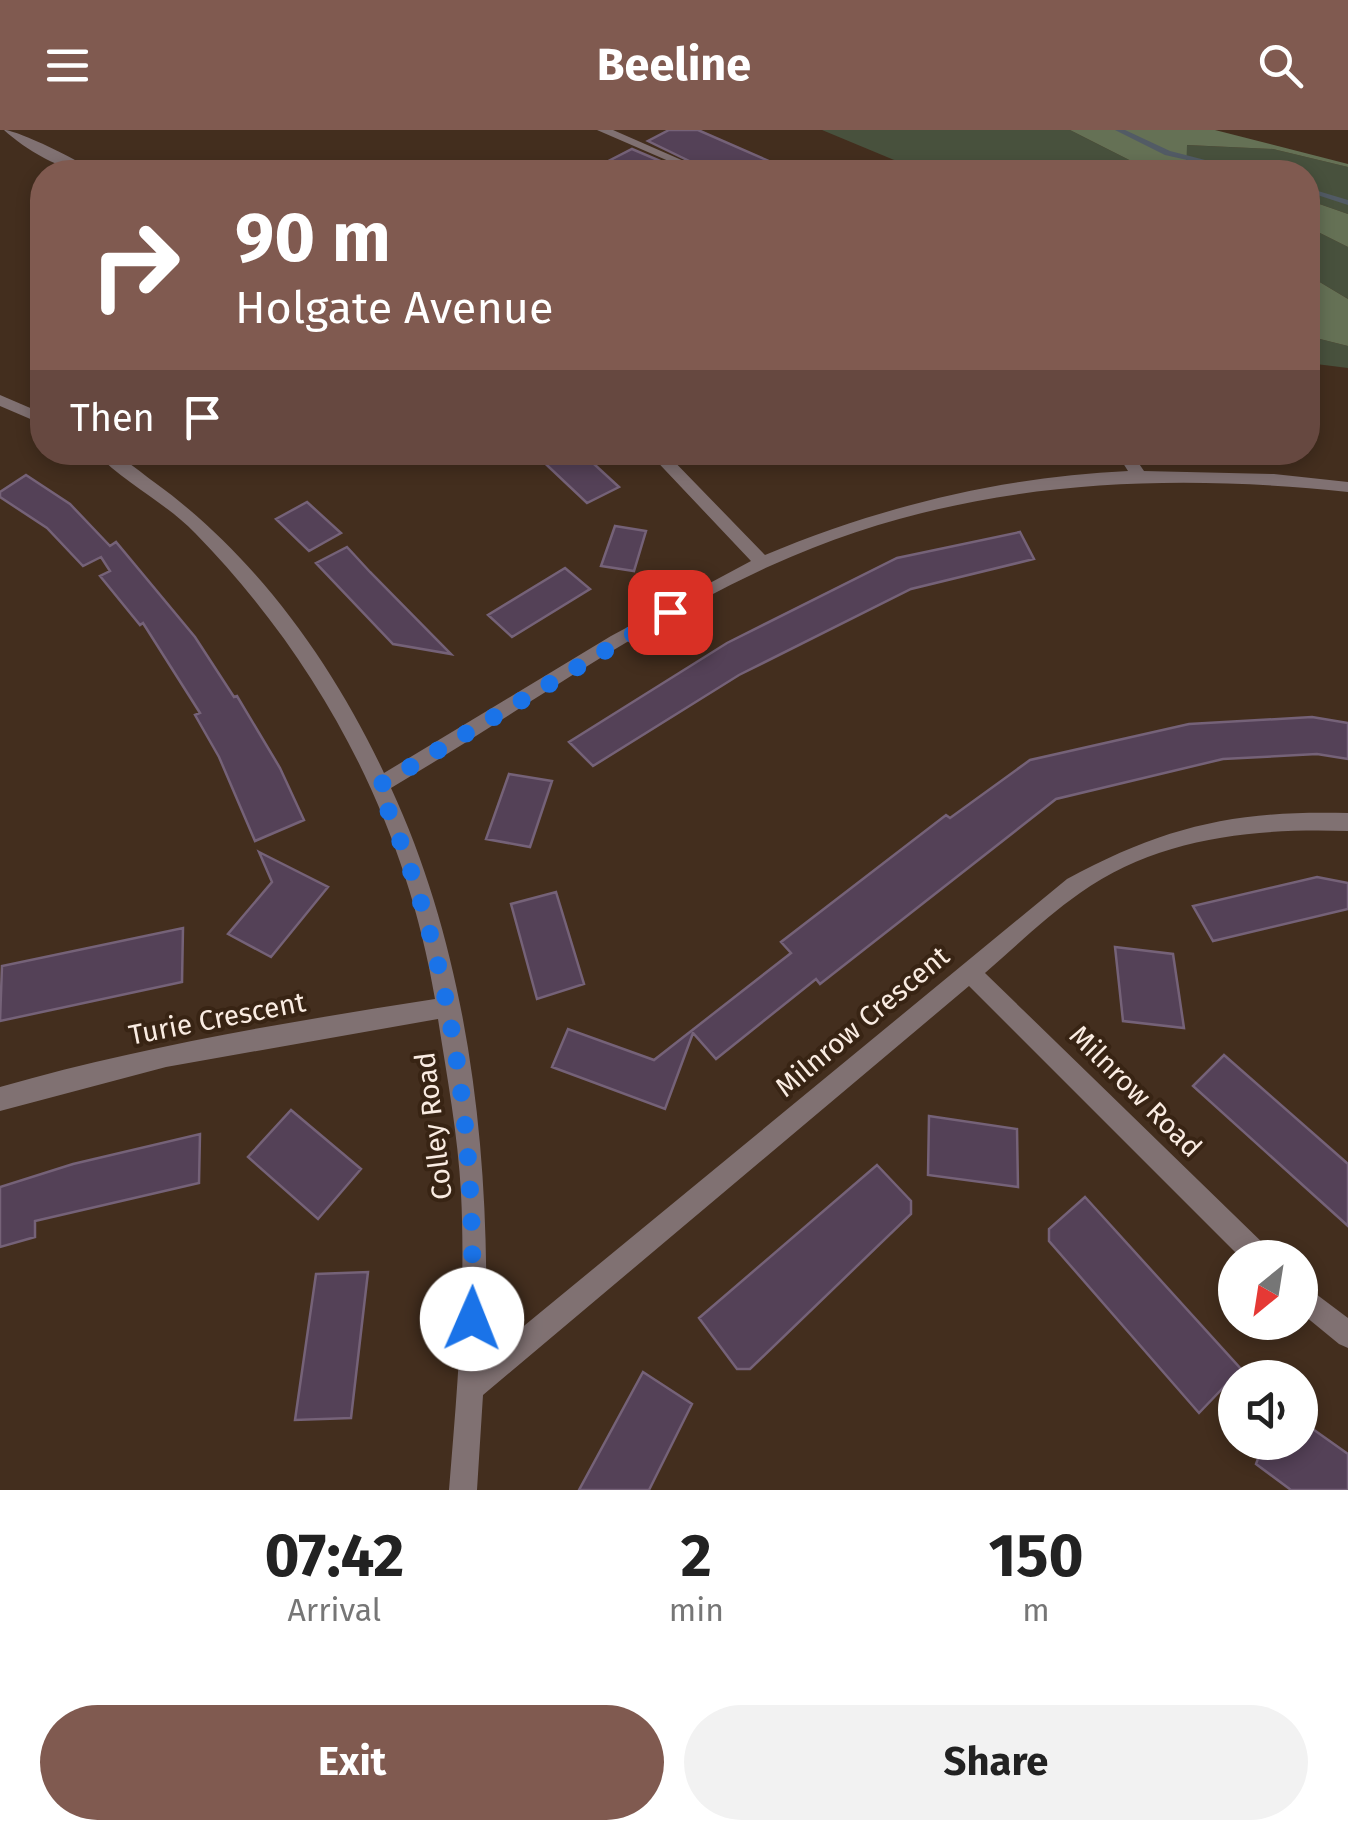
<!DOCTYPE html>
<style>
body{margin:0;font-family:"Fira Sans",sans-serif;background:#f2f2f2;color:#222;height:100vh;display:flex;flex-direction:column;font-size:38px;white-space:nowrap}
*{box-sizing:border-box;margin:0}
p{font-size:32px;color:#767676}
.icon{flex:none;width:55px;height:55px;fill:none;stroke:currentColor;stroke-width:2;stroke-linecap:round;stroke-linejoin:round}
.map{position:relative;height:1360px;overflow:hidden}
.panel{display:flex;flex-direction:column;background:#fff;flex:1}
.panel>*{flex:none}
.guide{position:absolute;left:30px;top:30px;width:1290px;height:305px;border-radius:40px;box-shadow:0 5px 15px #0003;background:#805a50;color:#fff;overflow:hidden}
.needle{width:65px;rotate:210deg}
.controls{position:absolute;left:1218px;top:1110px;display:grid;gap:20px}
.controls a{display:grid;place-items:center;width:100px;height:100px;border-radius:50%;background:#fff;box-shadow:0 5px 15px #0003;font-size:50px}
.pin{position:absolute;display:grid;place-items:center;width:85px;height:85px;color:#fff;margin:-42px;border-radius:20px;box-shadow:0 5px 15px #0006}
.me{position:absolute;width:110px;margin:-55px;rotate:1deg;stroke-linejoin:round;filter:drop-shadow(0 0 8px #0008)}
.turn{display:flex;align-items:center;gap:35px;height:210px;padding:0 40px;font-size:45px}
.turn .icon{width:130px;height:130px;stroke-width:2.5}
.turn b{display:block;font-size:70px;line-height:85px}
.then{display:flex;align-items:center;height:95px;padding:0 40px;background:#0003;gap:20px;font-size:38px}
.eta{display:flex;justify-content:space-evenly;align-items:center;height:170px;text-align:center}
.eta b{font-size:60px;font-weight:700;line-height:70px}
.action{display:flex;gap:20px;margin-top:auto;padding:20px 40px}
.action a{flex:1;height:115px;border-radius:60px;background:#805a50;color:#fff;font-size:40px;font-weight:700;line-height:115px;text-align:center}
.action a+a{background:#f2f2f2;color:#222}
header{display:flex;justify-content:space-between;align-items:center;height:130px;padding:0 40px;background:#805a50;color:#fff;font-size:45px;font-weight:700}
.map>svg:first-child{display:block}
</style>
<header><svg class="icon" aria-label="menu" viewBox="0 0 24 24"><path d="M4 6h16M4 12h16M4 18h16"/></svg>Beeline<svg class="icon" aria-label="search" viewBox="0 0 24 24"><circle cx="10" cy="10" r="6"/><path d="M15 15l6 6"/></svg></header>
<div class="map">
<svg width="1348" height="1360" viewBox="0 0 1348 1360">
<rect width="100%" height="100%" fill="#432e1e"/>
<path fill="#48513d" d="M822,0H1070L1153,42H923Z
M1186,15L1273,19L1348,37V84L1308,70V42H1186Z
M1308,97L1348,117V169L1308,145Z
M1308,206L1348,216V238L1308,233Z"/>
<path fill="#657155" d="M1070,0H1215L1348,34V37L1273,19L1187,15L1186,42H1153Z
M1308,70L1348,84V117L1308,97Z
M1308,145L1348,169V216L1308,206Z"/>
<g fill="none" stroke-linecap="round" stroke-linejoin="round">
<path fill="#525b65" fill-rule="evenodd" d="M1115,0H1125L1170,21L1252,42H1241L1165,25Z
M1308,58L1348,70V75L1308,62Z"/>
</g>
<path fill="#544157" stroke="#756278" stroke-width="2.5" d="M669,0H698L794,42H712L648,11Z
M632,19L686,42H587Z
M533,322H581L619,357L587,373Z
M26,345L70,374L110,416L116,412L195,507L234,567L237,566L280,638L304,690L255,711L219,627L195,585L200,583L143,493L140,495L100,446L110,441L101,427L83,436L47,398L0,367V362Z
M307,372L341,403L309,421L276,389Z
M615,396L646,401L634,441L601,436Z
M1020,402L1034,429L911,459L739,545L593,636L569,612L727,513L897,428Z
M347,417L370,442L451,524L393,514L316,433Z
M565,438L590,459L512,507L488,485Z
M1312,587L1348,593V629L1317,624L1223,629L1056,669L820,854L816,849L716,929L693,903L665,979L552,937L568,899L654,930L791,823L781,812L946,685L950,688L1030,630L1189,594Z
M509,644L552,651L530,717L486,709Z
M259,722L328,757L271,827L228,804L272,752Z
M1317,747L1348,753V779L1213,811L1193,776Z
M556,762L584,854L537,869L511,774Z
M183,798L182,852L0,891L2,836Z
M1115,817L1173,824L1184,898L1123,891Z
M1224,925L1348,1034V1096L1193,956Z
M291,980L361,1039L318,1089L248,1027Z
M929,986L1017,999L1018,1057L928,1045Z
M200,1004L199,1053L35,1091V1107L0,1117V1057L73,1034Z
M877,1035L911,1071V1084L750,1239H737L699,1188Z
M1085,1067L1241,1239L1199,1283L1049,1111V1099Z
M368,1142L351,1288L295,1290L316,1144Z
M643,1242L692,1274L649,1360H579Z
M1300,1290L1348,1324V1360H1291L1256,1334L1264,1312H1300Z"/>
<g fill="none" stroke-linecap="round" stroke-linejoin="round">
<path fill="#807172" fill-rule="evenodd" d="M4,0C18,0 82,32 95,42C65,44 26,20 4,0Z
M597,0H613L709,42H694Z
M0,265L42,283V294L0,276Z
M95,322C119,322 134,337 154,352C254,424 332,532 384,643L611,506L751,431L648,322H665L765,425C882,376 1002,347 1128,341L1116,322H1131L1144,341L1274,344L1348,352V362C1150,341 954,352 770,436C637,497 516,584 391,658C472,833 492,1038 485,1228L1067,749C1165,696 1236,680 1348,683V701C1256,698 1158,707 1080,763C1047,786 1016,816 985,843L1269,1119L1273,1128H1241L969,856L483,1265L477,1360H449C457,1262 466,1162 461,1063C458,1005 447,947 438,889L166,937L0,981V957C143,916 288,892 435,869C405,691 321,532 195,403C165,372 124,353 95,322Z
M1300,1152L1348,1188V1218L1339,1214L1300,1182Z"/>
</g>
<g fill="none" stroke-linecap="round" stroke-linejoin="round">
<path stroke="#1a73e8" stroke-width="18" stroke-dasharray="0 32.4" d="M472,1189C476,1003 453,828 378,656L670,482"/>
</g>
<g text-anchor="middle" stroke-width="8" stroke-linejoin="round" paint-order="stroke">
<g font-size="28" fill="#faece2" stroke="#382414">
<text transform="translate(217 888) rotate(-11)" y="10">Turie Crescent</text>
<text transform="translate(862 891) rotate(-40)" y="10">Milnrow Crescent</text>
<text transform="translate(1136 961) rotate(45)" y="10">Milnrow Road</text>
<text transform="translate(433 996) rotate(-97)" y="10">Colley Road</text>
</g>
</g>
</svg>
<div class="controls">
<a><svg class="needle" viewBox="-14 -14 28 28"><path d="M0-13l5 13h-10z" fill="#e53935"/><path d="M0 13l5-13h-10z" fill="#767676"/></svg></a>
<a><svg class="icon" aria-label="sound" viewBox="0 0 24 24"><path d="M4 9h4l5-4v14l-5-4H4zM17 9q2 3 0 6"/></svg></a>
</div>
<div class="pin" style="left:670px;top:482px;background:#d93025"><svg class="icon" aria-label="arrive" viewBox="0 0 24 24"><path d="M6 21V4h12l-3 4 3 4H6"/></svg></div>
<svg class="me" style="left:472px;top:1189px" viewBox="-20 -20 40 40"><circle r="19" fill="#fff"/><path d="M0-13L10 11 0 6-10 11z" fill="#1a73e8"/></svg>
<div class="guide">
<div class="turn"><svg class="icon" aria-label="right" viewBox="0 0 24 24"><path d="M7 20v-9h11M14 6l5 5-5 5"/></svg><div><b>90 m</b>Holgate Avenue</div></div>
<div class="then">Then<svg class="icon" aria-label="arrive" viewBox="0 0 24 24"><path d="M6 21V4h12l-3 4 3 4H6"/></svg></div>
</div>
</div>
<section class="panel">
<div class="eta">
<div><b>07:42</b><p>Arrival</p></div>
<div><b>2</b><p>min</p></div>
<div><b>150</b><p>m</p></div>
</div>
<div class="action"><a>Exit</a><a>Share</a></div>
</section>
